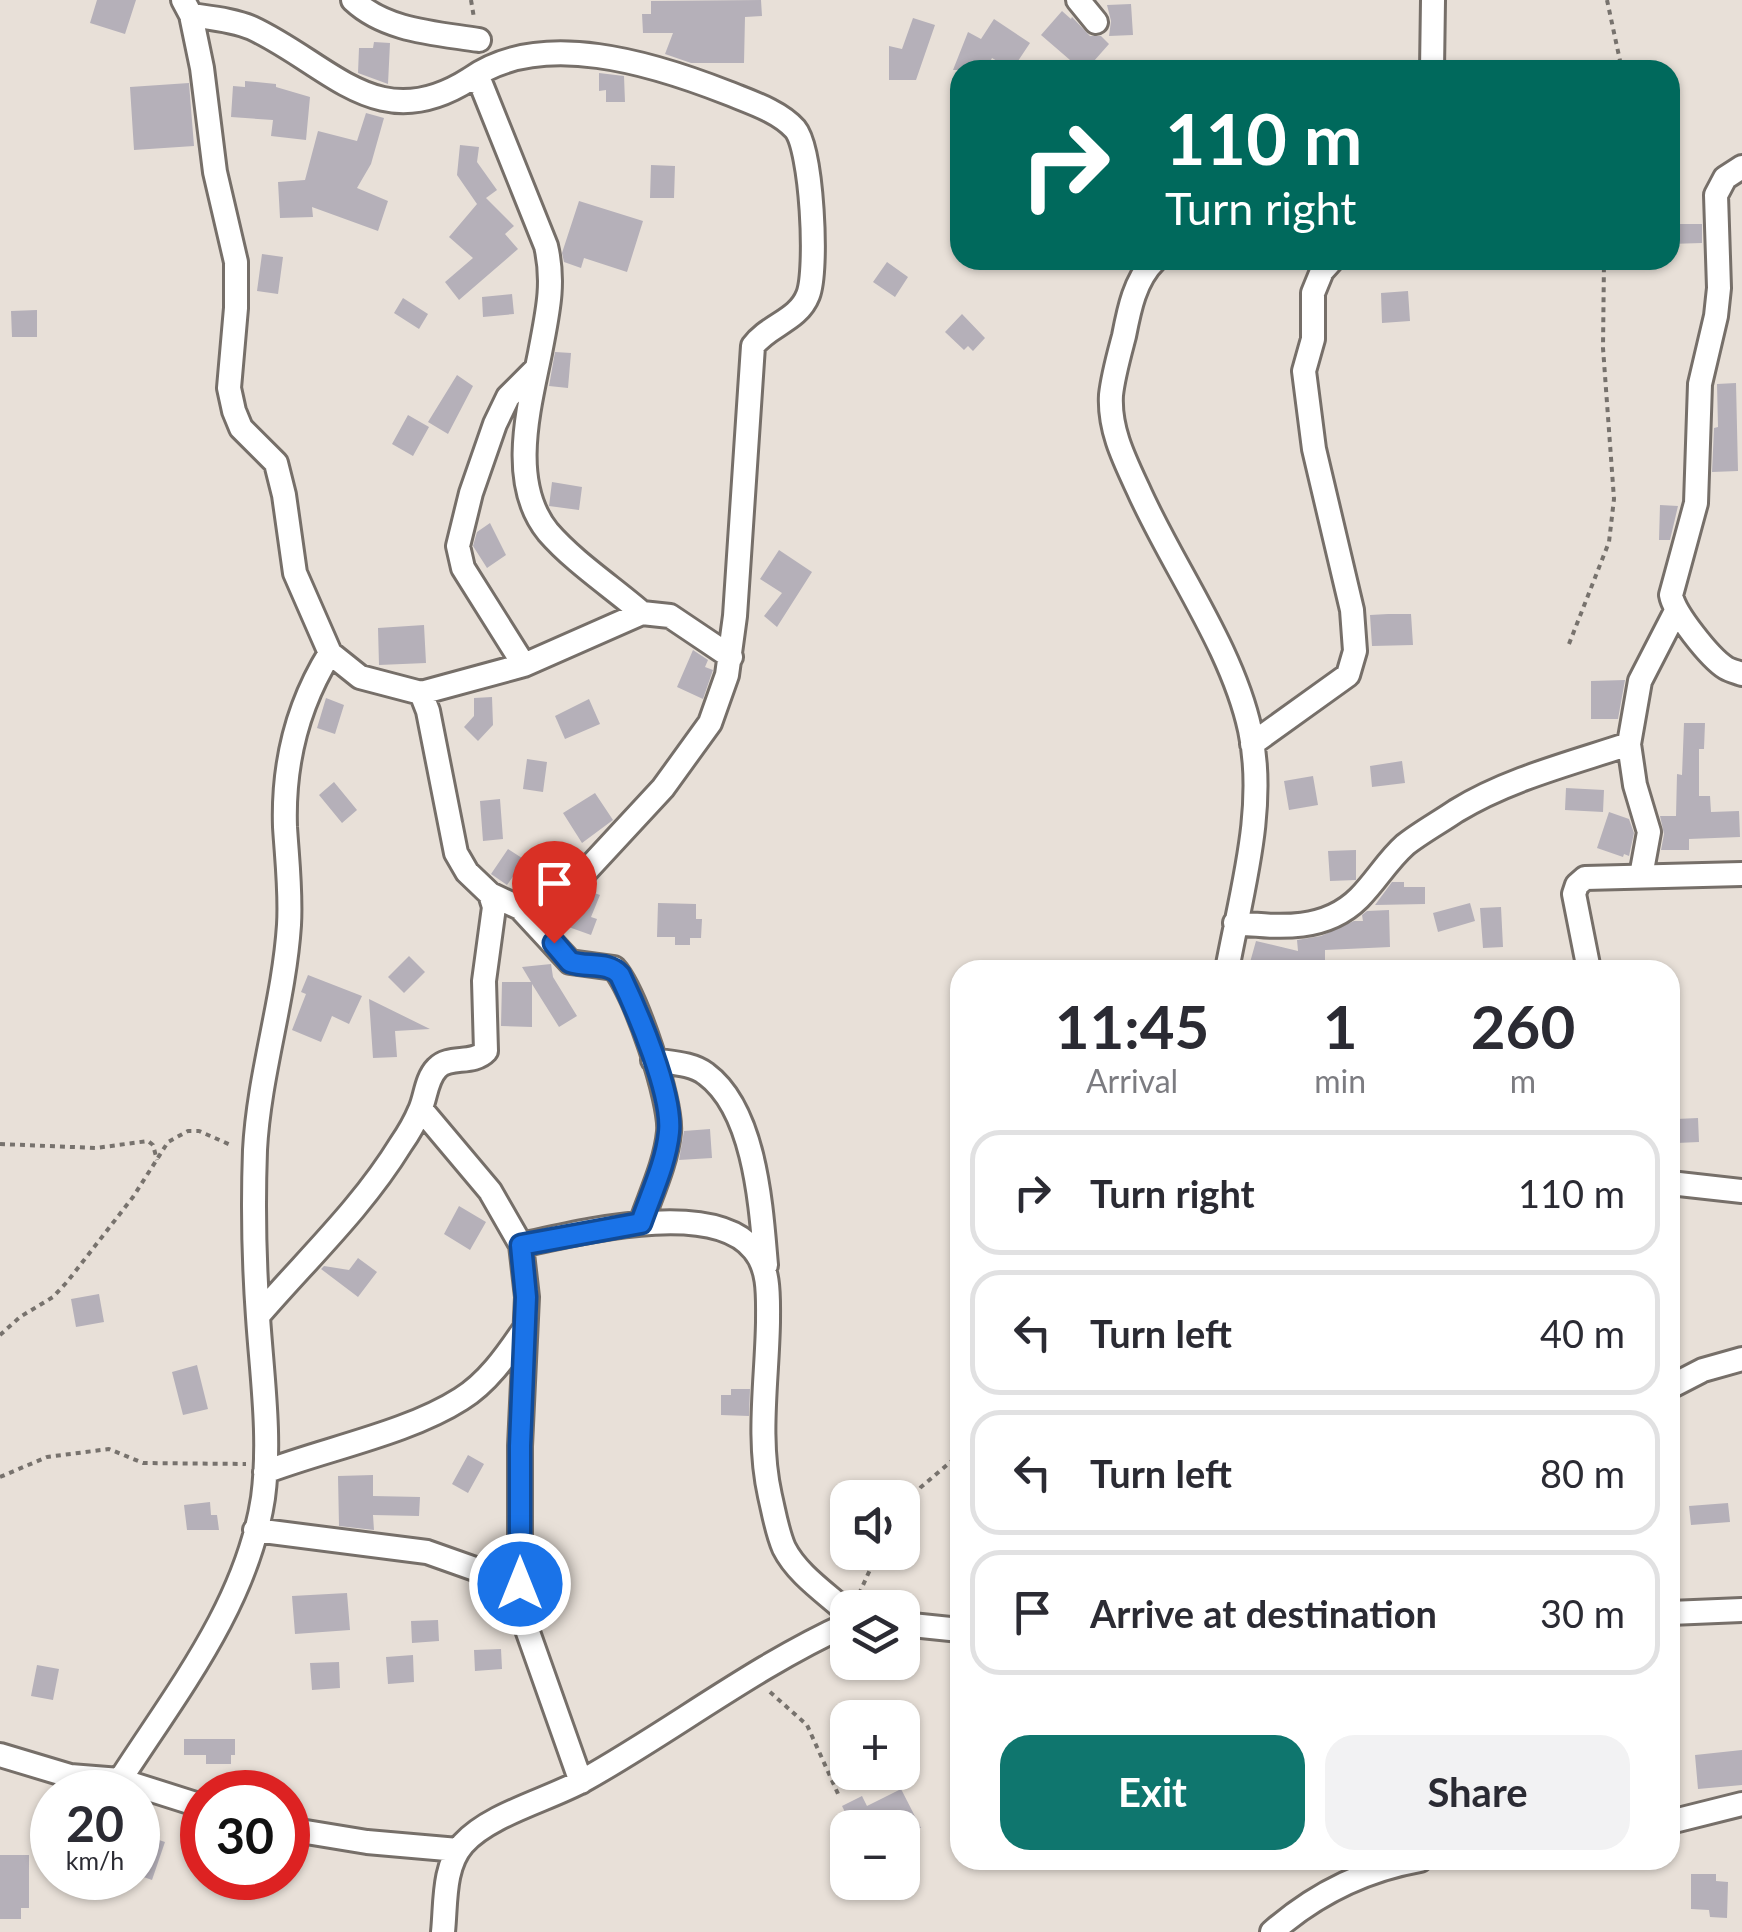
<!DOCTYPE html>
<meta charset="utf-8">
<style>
body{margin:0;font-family:Lato,sans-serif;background:#f2f2f3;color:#2b2b33;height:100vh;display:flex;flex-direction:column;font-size:38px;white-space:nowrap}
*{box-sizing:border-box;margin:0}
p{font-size:32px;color:#7c7c81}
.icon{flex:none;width:55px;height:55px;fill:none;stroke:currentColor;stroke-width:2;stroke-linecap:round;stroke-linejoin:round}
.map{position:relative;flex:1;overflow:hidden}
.details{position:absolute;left:950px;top:960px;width:730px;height:910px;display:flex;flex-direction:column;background:#fff;border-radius:30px;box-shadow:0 2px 8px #0004}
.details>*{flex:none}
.guide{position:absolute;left:950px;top:60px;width:730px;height:210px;border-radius:30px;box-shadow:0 2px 8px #0004;background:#00695c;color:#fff;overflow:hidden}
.controls{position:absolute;left:830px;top:1480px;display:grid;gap:20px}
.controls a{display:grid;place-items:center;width:90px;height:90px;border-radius:20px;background:#fff;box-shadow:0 2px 8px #0004;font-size:50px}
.speed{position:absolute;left:30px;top:1770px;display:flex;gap:20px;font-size:50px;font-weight:700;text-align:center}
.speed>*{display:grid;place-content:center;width:130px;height:130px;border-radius:50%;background:#fff;box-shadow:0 2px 8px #0004;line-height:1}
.speed small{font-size:25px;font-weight:400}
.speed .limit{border:15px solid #d22;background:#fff;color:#111}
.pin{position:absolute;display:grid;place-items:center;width:85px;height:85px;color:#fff;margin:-102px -42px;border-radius:50% 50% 50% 0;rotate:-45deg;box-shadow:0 0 10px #0007}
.pin .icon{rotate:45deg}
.me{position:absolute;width:110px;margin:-55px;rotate:0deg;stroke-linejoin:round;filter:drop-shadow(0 0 8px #0008)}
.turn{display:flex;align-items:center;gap:35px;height:210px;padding:0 50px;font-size:45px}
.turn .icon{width:130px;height:130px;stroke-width:2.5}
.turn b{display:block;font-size:70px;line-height:85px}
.eta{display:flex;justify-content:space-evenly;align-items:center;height:170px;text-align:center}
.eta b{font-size:60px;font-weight:700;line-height:70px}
.action{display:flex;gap:20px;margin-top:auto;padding:20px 50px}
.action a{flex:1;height:115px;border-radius:30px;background:#0f766e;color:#fff;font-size:40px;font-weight:700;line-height:115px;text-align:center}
.action a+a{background:#f2f2f3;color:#2b2b33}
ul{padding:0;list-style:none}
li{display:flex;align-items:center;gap:30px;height:125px;margin:0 20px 15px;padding:0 30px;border:5px solid #e1e1e2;border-radius:30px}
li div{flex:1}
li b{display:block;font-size:38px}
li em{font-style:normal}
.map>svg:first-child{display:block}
</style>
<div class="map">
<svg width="1742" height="1932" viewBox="0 0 1742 1932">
<rect width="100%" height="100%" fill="#e8e0d8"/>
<path fill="#b5b0b9" d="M97,0H136L125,34L90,23Z
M761,0L762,16L745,17L744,63H691L665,54L673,33H643L642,14H651V1Z
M1131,4L1133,35L1109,36L1111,21L1107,5Z
M1062,11L1071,19L1072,17L1090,36H1101L1109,44L1086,70H1063L1070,60L1041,35Z
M913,18L935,25L916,80H889V46L902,49Z
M994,19L1030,43L1012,70L992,58L986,70H953L968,32L981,39Z
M374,42L390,43L388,84L358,73L359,48H373Z
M599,73L624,76L625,102H606V90L599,91Z
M245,81L276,84V87L310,97L306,140L271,136L273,120L231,117L233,86L245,87Z
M189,83L194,146L134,150L130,87Z
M366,113L384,118L371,164L357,188L388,201L378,231L312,207L313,217L280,218L278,182L305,180L318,131L357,141Z
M460,145L479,147L477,162L497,190L486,198L514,226L505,234L518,249L459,300L445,282L473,258L449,237L477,204L457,175Z
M651,165L675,166L674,198H650Z
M579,201L643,221L627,272L584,258L581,268L564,262L562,253Z
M1670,224H1702V243L1670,244Z
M262,254L283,257L278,294L257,291Z
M887,262L908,277L895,297L873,282Z
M1408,291L1410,321L1382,323L1381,293Z
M512,294L514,314L483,317L482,297Z
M403,298L428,314L419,329L394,313Z
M37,310V337H12L11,311Z
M962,314L985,338L973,351L968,346L964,350L945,332Z
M555,352L571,353L568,388L549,386Z
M457,375L473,386L448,434L428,422Z
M1736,383L1738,471L1712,472L1714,428L1718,427L1717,384Z
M408,415L429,427L413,456L392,444Z
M552,482L582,487L579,510L549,506Z
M1660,505L1678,506L1670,540H1659Z
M490,523L506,555L487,568L473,546L477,532Z
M779,550L812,572L777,627L764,616L782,593L760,579Z
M1388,614H1411L1413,645L1372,646L1370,615Z
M424,625L426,663L379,665L378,628Z
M693,650L708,660L705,667L713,670L703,699L677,687Z
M1625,680L1618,719H1591V681Z
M492,697L493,725L478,741L464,727L474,716V698Z
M326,698L344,705L335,734L317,728Z
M589,699L600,724L565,739L555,716Z
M1684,723H1705L1704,749H1699V796H1710L1711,812L1739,811L1740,837L1689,839V850H1661L1664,834L1660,816H1676L1677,774L1682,775Z
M527,759L547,762L543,792L523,789Z
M1402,761L1405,783L1372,787L1370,766Z
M1313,776L1318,805L1289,810L1284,781Z
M334,782L357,810L342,823L319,795Z
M1566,788L1604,790L1603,812L1565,810Z
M595,793L613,820L582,843L563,813Z
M500,799L503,839L483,841L480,801Z
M1609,812L1629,819L1634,833L1629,856L1624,854L1623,857L1597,848Z
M508,849L525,860L507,885L491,874Z
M1356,850V880L1330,881L1328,851Z
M1392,882H1404V887H1425V904L1375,905Z
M589,891L600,895L591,917L597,919L591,935L563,925Z
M658,903L696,904V919H702L701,938H690V945H675V937H657Z
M1470,903L1475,921L1438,932L1433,913Z
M1501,907L1503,947L1483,948L1480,908Z
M1389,910L1390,947L1325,950V964H1312V970H1265L1249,966L1256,941L1298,951L1297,940L1321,936L1354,921H1363L1362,915L1367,911Z
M409,956L425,972L404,993L388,977Z
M551,964L553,977L577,1016L559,1027L532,984V1027L501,1026L502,982H531L522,967Z
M308,975L362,996L349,1024L332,1016L321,1042L292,1030L306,994L301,992Z
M369,999L430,1029L395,1031L397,1057L373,1058Z
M1698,1118L1699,1142L1677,1143L1676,1119Z
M710,1129L712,1158L679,1160L684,1131Z
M459,1206L486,1222L470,1250L444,1234Z
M358,1258L377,1272L358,1297L321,1269L324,1266L349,1270Z
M99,1294L104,1322L76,1327L71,1299Z
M197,1365L208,1409L183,1415L172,1372Z
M731,1389H750L749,1416L721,1415V1395H731Z
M468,1455L484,1464L468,1493L452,1484Z
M373,1475V1496L420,1497L419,1516L373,1515L374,1530L339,1526L338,1476Z
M210,1502L211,1515H217L219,1530H187L184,1505Z
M1728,1503L1730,1522L1691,1525L1689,1506Z
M347,1593L350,1630L295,1634L292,1596Z
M438,1620L439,1641L412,1643L411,1621Z
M501,1649L502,1669L475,1671L474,1650Z
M413,1655L414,1682L388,1684L386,1657Z
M339,1662L340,1688L312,1690L310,1663Z
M37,1665L59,1669L53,1700L31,1696Z
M184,1739H235V1755H231V1764H206V1755H184Z
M1742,1750V1785L1698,1789L1695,1755Z
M901,1789L921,1828H853L842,1806L862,1796L867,1806Z
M138,1833L165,1842L152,1880L138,1875Z
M0,1855H29V1908H21V1919H0Z
M1691,1874H1716V1881L1728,1882L1727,1918L1710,1917L1709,1910L1691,1909Z"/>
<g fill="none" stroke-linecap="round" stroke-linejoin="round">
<g stroke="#766f69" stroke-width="28">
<path id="street" d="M183,0L191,15L202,68L215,172L236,262V308L229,388L234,411L241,428L276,463L284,495L295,573L330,653L360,677L421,693L428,711L456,853L467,872L490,894L494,907L484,981L486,1051C473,1065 449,1055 437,1068C426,1079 426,1097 420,1110C415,1122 408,1134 401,1144C361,1209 307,1259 258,1316
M353,0C386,31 435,33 479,40
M1078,0L1096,22
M191,15C211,18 234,20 252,28C331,65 378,138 470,79L481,84L546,246C555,284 547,315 540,353C529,408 508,483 548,532C574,562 612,587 642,613
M1432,70L1433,0
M470,79C541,28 654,64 728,93C750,102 779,111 795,129C812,149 818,270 808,295C798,321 768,325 753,346L735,616L727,675L710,723L663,788L587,870L541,929
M1742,167L1725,178L1716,195L1719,288L1716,316L1700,384L1696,503L1671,595C1674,613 1710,658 1726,668C1731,671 1737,672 1742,674
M1155,260C1135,279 1129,310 1124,336C1119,355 1113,376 1111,395C1109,429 1124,459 1138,489C1172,566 1232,647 1250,730C1267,808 1241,893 1227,970
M524,665L463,568L458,546L471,493L495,424L508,397L536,369
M421,693L524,665L642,613L670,616L731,657
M1252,744L1348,675L1355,651L1352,610L1314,449L1304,371L1313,339V293L1322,271L1332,260
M1641,876L1649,832L1635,785L1629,744L1640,681L1676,611
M490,894L520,908L570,962L614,968C635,991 672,1102 669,1132C666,1163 651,1194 641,1223
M1235,923C1279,927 1325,932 1359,898C1376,881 1387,861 1405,845C1420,833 1440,822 1456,811C1508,779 1572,763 1629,744
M1589,970L1574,894L1577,885L1585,878L1742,874
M653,1060C670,1063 692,1063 706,1074C756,1111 761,1209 766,1265
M421,1109L490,1191L521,1245L527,1297L520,1446V1603L524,1621L581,1782
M1670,1183L1742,1191
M521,1245C578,1233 712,1198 754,1250C770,1269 768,1298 768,1322C767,1381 757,1438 770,1496C774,1513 777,1532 784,1548C797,1574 826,1593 848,1613
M1670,1387L1703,1370L1742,1359
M265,1472C325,1449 408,1433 461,1399C487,1383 506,1356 523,1331
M255,1530L427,1552L520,1585
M1670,1613L1742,1610
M902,1624L960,1630
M0,1755L70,1776L120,1780L202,1806
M120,1780C176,1693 247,1604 263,1498C271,1438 262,1377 258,1317C254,1261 253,1205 255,1150C259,1074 284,1001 289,925C291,892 287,859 285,827C283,765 297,706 330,653
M1670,1822L1742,1804
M288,1829L367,1842L458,1850
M443,1932C446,1903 443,1867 463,1844C490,1814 548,1800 584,1780C673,1730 755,1666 848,1624
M1272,1932C1314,1895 1364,1870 1420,1860"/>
</g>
<path stroke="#77726d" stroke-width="4" stroke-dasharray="5 5" stroke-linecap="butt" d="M471,0L474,18
M1607,0L1622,70
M1569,644L1609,542L1614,499L1603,348L1604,260
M0,1144L96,1148L148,1141L153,1145L157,1160
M0,1335L20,1317L53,1297L67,1282L133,1197L168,1142L188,1131H199L233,1146
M0,1477L47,1457L109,1449L143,1463L246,1464
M902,1512L921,1487L960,1454
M859,1594L878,1552
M770,1692L807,1725L839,1796"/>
<use href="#street" stroke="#fff" stroke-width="22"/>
</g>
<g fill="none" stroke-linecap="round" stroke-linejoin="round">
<g stroke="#114b97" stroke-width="25">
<path id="route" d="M520,1584V1446L526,1297L521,1245L641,1223C651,1194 666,1163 669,1132C673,1094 637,1011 620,975C608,961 587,968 570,962L554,943"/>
</g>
<use href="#route" stroke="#1a73e8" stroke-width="18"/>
</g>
</svg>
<div class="controls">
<a><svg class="icon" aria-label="sound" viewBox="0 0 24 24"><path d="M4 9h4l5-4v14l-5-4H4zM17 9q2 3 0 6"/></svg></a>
<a><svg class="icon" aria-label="layers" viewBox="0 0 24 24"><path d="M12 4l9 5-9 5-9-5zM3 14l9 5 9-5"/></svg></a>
<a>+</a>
<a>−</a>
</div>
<div class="speed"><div>20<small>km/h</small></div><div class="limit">30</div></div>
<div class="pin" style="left:554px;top:943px;background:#d93025"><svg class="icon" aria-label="arrive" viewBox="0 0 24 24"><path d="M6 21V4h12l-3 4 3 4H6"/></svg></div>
<svg class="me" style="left:520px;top:1584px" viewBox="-20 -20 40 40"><circle r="17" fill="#1a73e8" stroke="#fff" stroke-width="3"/><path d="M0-11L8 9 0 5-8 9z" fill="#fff"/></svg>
<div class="guide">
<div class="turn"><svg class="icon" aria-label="right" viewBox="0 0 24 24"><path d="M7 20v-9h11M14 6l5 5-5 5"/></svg><div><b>110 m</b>Turn right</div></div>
</div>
<section class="details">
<div class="eta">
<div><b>11:45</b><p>Arrival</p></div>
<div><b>1</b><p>min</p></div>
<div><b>260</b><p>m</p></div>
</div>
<ul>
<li><svg class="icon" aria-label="right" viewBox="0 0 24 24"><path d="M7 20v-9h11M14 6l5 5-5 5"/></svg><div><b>Turn right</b></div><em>110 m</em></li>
<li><svg class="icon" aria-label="left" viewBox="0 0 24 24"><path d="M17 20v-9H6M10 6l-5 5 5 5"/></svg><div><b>Turn left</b></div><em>40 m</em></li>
<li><svg class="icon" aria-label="left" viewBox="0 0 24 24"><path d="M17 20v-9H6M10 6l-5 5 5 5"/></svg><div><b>Turn left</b></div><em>80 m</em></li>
<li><svg class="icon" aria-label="arrive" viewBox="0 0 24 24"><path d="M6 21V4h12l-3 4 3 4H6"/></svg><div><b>Arrive at destination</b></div><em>30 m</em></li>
</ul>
<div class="action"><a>Exit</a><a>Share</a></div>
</section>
</div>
